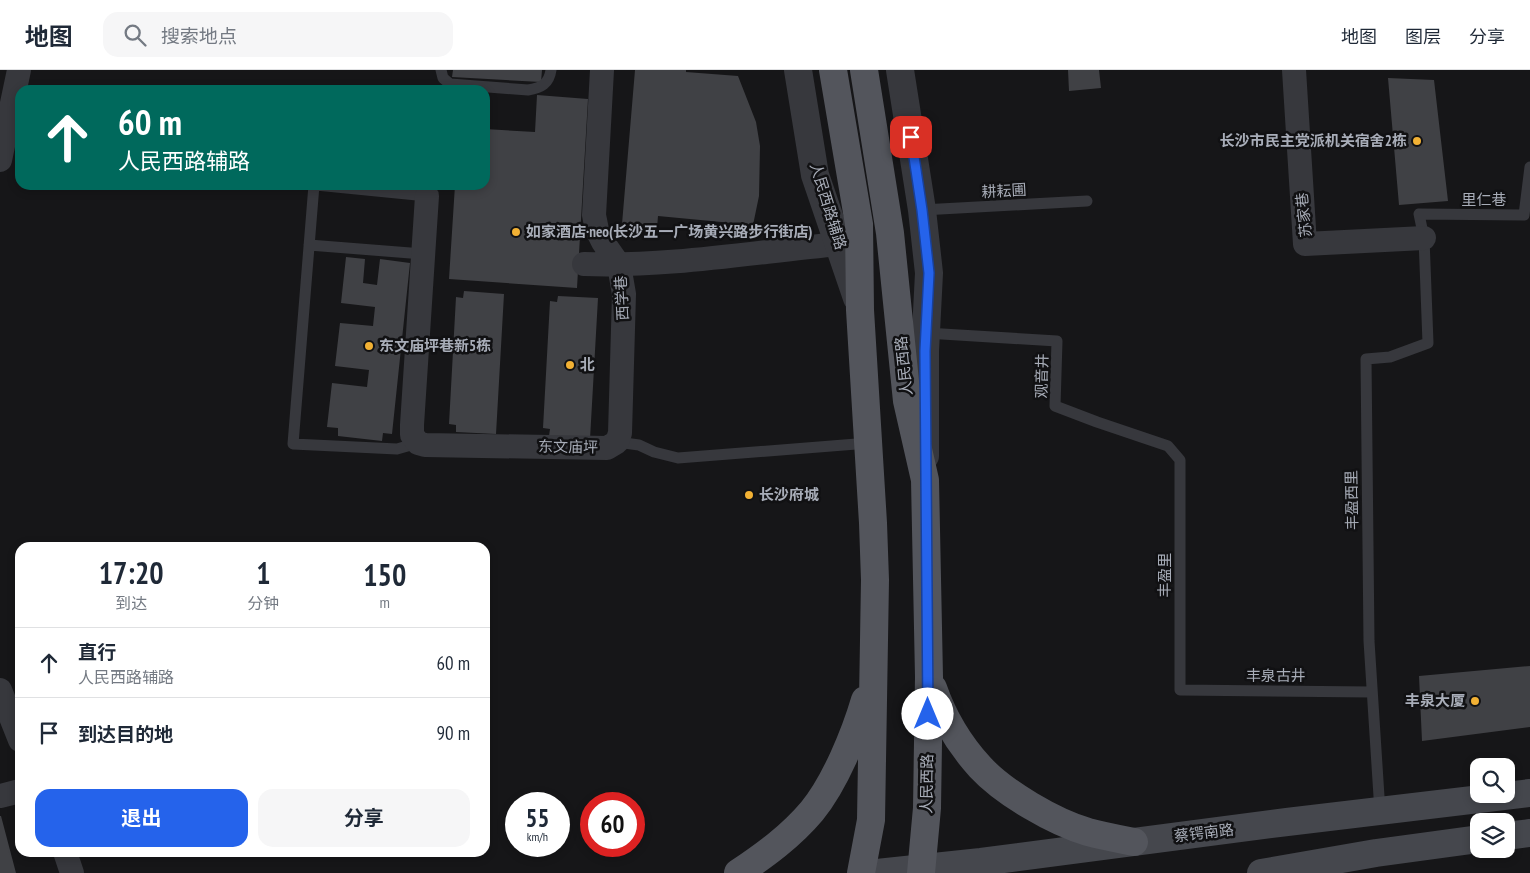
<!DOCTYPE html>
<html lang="zh">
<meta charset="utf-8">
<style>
body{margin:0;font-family:"PT Sans Narrow","Noto Sans SC",sans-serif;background:#f6f6f7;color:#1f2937;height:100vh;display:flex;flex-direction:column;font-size:19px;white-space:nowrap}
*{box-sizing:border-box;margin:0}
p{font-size:16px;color:#747a83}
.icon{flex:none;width:28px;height:28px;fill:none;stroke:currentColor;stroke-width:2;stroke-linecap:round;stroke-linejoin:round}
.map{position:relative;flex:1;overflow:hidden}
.drawer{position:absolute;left:15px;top:472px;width:475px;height:315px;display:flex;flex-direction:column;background:#fff;border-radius:15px;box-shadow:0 2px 8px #0003}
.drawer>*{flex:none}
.top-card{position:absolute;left:15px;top:15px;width:475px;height:105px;border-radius:15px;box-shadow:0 2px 8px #0003;background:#00695c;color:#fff;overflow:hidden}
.tools{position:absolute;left:1470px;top:688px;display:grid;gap:10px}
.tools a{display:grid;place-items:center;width:45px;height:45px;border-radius:10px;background:#fff;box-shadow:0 2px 8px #0003;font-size:25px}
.speed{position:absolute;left:505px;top:722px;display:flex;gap:10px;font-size:25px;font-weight:700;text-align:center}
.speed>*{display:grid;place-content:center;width:65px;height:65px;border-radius:50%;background:#fff;box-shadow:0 2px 8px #0003;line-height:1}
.speed small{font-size:12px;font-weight:400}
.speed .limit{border:8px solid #d22;background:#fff;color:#111}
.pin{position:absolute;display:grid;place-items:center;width:42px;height:42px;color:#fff;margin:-21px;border-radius:10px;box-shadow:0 2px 8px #0006}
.me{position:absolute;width:55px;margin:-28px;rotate:0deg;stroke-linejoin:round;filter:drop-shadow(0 0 4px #0008)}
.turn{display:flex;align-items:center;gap:18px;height:105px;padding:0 20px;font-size:22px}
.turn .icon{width:65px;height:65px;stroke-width:2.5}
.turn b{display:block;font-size:35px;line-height:42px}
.eta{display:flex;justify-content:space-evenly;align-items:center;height:85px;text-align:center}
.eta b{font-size:30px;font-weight:700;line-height:35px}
.primary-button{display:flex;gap:10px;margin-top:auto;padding:10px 20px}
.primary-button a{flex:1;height:58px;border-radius:15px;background:#2563eb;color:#fff;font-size:20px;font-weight:700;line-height:58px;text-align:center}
.primary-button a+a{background:#f6f6f7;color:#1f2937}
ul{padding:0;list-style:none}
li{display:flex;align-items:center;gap:15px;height:70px;padding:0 20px;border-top:1px solid #e0e1e3}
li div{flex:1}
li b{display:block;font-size:19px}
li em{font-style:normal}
header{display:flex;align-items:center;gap:30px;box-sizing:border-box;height:70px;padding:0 25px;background:#fff;border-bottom:1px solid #e0e1e3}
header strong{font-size:24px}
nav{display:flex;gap:28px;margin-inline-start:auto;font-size:18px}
.search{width:350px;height:45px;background:#f6f6f7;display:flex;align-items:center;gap:12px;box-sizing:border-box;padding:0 18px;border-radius:15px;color:#747a83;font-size:19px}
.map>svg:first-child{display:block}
</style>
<header>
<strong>地图</strong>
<div class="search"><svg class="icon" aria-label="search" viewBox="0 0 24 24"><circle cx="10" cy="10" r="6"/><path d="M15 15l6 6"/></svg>搜索地点</div>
<nav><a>地图</a><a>图层</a><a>分享</a></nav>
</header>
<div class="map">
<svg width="1530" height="803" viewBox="0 0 1530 803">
<rect width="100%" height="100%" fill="#161618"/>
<path fill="#404145" d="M453,0H542L541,12L452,7Z
M635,0H686V2L738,6L756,52L760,76L759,126L753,155L658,146L657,158L622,154Z
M1068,0H1099L1101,18L1069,21Z
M1388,8L1434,10L1448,131L1399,135Z
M537,25L588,29L577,218L449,209L455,115H485V59L535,62Z
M346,187L365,189L363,213L377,215L380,189L410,193L392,364L383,363L382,371L338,366V358L327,357L332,313L367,317L369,300L335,296L340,253L373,256L375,237L341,233Z
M464,221L504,224L496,364L456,362V355L449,354L456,227L463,228Z
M558,226L598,228L590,369L549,366L550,359L543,358L550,231L557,232Z
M1530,596V657L1422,671L1419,606Z
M0,746H1L16,803H0Z"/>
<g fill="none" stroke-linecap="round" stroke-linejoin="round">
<path stroke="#37383d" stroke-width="11" d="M441,0L443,8L450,14L528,20C541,18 549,14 551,0
M314,115L293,374L397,379L418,373
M316,115L427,126
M922,140L1087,131
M309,175L423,184
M926,263L1057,271L1055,336L1097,352L1168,376L1180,390V620L1371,622
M617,372L639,375L654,382L678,388L869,373
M1380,742L1369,571L1366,289L1390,287L1428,273L1424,168L1419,144L1524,145L1530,97"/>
<path stroke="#37383d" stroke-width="24" d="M1294,0L1305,174L1424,168
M0,90L19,0
M427,126L412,355V365L418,373L425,375L607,378L617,372L620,363L624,224L619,195L603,172L597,160L594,145L602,0
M584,194C669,197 754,182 839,174
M0,620L20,670
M0,726L20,721
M65,782L72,803"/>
<path stroke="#37383d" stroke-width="28" d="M798,0L815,105L857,228
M900,0L922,140L929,203L925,281V386"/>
<path stroke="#45474d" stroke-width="28" d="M1506,766L1530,763
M877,803L981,792L1287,752L1530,723
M1261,803L1376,783L1479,769"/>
<path stroke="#53555c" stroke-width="28" d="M833,0L859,154L860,240L873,453L875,510L871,750L861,803
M864,0L890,163L907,331L925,410L929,607L927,738L921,803
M933,618C943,647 960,675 980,697C1004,723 1054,752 1088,762C1103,766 1119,769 1134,772
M738,803C765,785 791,766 812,741C835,713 855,664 865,630"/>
</g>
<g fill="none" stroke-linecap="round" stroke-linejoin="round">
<g stroke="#184099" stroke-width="12">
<path id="route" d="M911,67L922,140L929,203L925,281L928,644"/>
</g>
<use href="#route" stroke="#2563eb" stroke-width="9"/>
</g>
<g fill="#f2b134" stroke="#111113" stroke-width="2">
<circle cx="1417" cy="71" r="5"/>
<circle cx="516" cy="162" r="5"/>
<circle cx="369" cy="276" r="5"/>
<circle cx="570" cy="295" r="5"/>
<circle cx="749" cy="425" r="5"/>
<circle cx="1475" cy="631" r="5"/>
</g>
<g text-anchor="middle" stroke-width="5" stroke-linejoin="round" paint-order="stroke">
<g font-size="15" font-weight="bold" fill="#a8adb8" stroke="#111113" text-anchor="start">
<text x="1407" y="76" text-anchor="end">长沙市民主党派机关宿舍2栋</text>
<text x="526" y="167">如家酒店·neo(长沙五一广场黄兴路步行街店)</text>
<text x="379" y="281">东文庙坪巷新5栋</text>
<text x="580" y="300">北</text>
<text x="759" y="430">长沙府城</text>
<text x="1465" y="636" text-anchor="end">丰泉大厦</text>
</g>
<g font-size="15" fill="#a8adb8" stroke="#111113">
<text transform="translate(1004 121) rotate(-3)" y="5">耕耘圃</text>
<text x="1484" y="135">里仁巷</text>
<text transform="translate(828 136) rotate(73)" y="5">人民西路辅路</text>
<text transform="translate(1304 145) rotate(-96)" y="5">苏家巷</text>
<text transform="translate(622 228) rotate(-93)" y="5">西学巷</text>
<text transform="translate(904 296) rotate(-96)" y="5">人民西路</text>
<text transform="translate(1042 306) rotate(-89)" y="5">观音井</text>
<text transform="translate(568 377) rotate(1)" y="5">东文庙坪</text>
<text transform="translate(1352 430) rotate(-91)" y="5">丰盈西里</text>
<text transform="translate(1165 505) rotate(-90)" y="5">丰盈里</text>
<text x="1276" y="611">丰泉古井</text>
<text transform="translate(927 714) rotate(-89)" y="5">人民西路</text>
<text transform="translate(1204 763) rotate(-7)" y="5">蔡锷南路</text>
</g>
</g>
</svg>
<div class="tools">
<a><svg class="icon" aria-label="search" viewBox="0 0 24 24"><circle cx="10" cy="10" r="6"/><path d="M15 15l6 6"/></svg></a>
<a><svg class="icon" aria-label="layers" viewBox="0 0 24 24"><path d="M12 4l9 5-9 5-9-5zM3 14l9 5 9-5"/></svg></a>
</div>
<div class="speed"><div>55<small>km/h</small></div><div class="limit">60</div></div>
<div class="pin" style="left:911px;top:67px;background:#d93025"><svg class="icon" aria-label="arrive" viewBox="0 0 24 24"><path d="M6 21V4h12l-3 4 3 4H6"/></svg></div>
<svg class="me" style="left:928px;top:644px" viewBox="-20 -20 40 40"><circle r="19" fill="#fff"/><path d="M0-13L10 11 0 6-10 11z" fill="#2563eb"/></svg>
<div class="top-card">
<div class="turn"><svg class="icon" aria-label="ahead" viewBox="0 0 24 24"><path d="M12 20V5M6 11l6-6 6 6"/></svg><div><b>60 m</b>人民西路辅路</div></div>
</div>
<section class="drawer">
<div class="eta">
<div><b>17:20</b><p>到达</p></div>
<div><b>1</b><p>分钟</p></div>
<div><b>150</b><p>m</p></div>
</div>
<ul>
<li><svg class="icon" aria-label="ahead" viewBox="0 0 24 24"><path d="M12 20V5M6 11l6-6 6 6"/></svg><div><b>直行</b><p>人民西路辅路</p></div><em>60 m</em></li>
<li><svg class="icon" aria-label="arrive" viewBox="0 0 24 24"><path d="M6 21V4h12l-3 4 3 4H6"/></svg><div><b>到达目的地</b></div><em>90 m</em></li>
</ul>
<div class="primary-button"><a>退出</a><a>分享</a></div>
</section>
</div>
